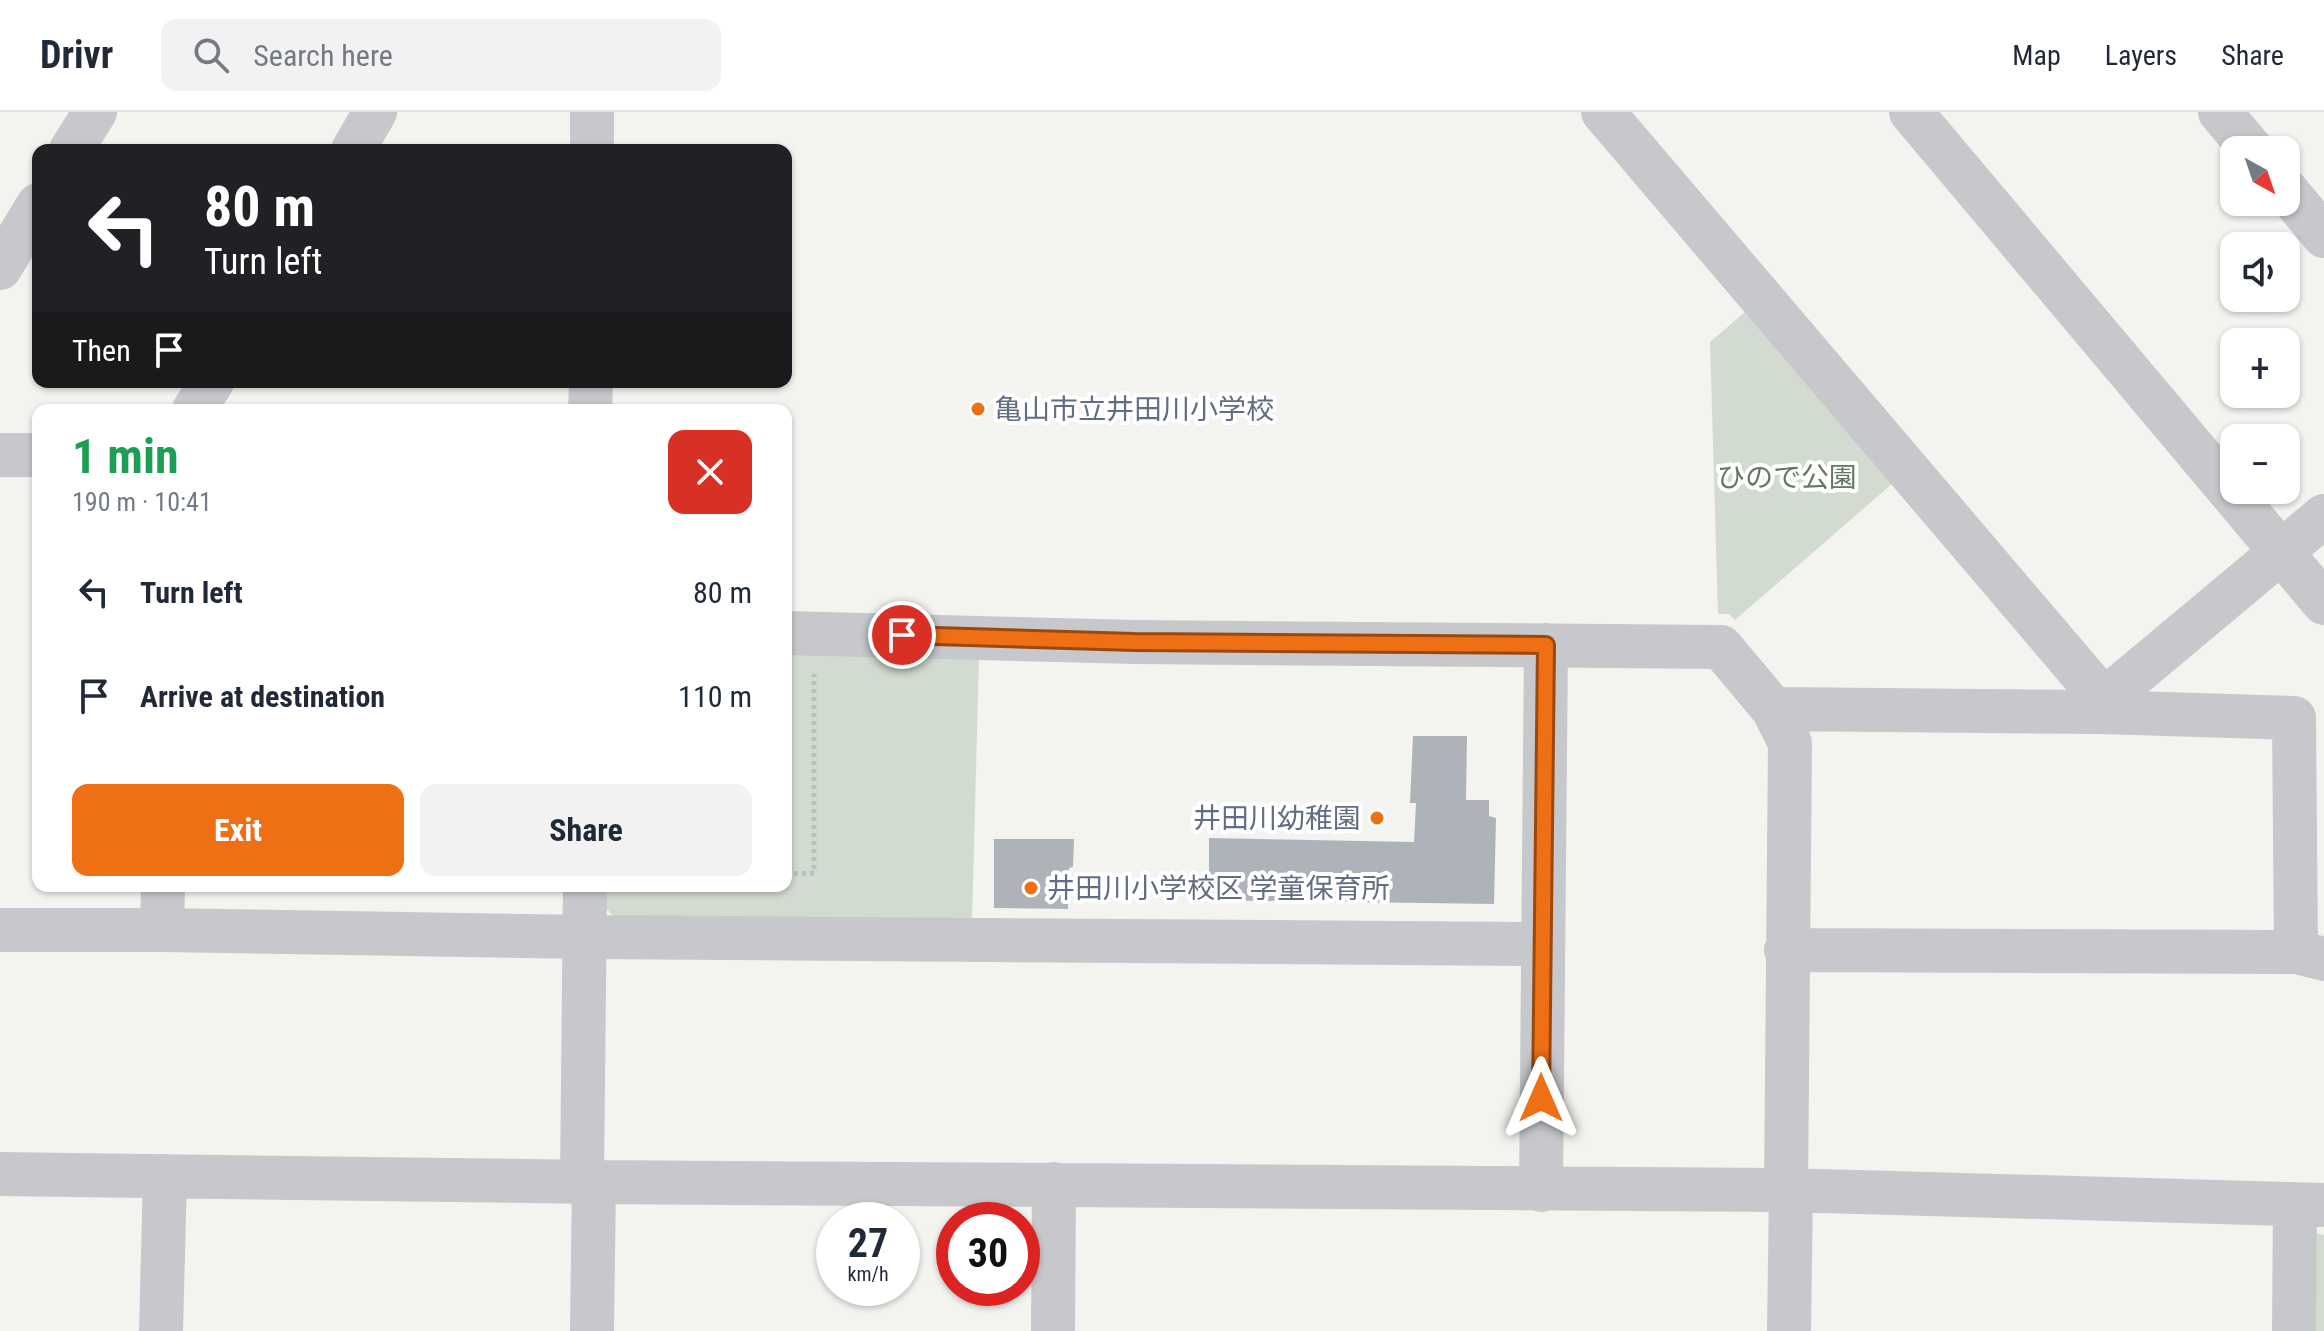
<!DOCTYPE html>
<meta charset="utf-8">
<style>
body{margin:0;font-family:"Roboto Condensed","Noto Sans JP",sans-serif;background:#f2f2f3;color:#1f2937;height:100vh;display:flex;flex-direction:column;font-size:30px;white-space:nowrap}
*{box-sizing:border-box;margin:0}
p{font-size:26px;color:#747a83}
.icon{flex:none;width:44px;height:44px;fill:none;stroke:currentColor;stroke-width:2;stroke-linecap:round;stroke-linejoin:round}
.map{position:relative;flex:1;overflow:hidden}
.panel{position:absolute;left:32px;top:292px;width:760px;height:488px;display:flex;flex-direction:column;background:#fff;border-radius:16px;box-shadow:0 2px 6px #0004}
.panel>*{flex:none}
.hud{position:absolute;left:32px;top:32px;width:760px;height:244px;border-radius:16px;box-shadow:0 2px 6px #0004;background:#202124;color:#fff;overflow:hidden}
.needle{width:52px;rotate:140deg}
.controls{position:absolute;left:2220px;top:24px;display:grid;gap:16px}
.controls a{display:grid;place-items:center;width:80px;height:80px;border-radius:16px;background:#fff;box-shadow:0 2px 6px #0004;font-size:40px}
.speed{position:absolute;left:816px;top:1090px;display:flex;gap:16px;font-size:40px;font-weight:700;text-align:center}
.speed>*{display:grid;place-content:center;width:104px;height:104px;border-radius:50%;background:#fff;box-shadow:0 2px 6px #0004;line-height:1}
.speed small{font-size:20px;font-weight:400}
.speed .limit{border:12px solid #d22;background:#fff;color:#111}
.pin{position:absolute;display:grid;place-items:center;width:68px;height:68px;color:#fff;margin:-34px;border:4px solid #fff;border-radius:50%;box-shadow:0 2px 8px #0007}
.me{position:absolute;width:88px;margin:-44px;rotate:0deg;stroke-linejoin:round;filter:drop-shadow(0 0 6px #0008)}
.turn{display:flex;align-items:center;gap:28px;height:168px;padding:0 40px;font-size:36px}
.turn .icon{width:104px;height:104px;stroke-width:2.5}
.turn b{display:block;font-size:56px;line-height:68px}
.then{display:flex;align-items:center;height:76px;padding:0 40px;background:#0003;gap:16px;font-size:30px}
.round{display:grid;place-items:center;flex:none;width:84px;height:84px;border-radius:16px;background:#f2f2f3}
.summary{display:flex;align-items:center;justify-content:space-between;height:136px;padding:0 40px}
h1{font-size:48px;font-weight:700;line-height:60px;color:#1e9e55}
.action{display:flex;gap:16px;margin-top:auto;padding:16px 40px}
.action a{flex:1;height:92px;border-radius:16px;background:#ef6f14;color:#fff;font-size:32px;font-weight:700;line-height:92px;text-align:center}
.action a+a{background:#f2f2f3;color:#1f2937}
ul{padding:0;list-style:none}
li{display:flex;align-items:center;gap:24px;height:104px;padding:0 40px}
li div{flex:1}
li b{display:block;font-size:30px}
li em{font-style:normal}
header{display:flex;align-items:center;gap:48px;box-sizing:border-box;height:112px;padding:0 40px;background:#fff;border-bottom:2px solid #e0e1e3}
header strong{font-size:38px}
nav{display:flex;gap:44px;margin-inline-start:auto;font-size:28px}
.search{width:560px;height:72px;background:#f2f2f3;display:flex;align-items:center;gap:20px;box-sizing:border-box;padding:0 28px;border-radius:16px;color:#747a83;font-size:30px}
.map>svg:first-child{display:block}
</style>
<header>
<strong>Drivr</strong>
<div class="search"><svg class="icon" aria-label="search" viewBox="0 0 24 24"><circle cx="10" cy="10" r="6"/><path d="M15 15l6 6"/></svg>Search here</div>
<nav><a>Map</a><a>Layers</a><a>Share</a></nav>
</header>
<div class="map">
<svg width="2324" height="1219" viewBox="0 0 2324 1219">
<rect width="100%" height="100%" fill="#f3f4ef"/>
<path fill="#d2dbd0" d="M1745,200L1892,372L1735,508L1729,502H1718L1710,230Z
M786,541L979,544L972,809L615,806L604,794L605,774H786Z
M2310,1120L2324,1123V1219H2307Z"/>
<path fill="#aeb3ba" d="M1413,624H1467L1466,688H1489V704L1496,706L1494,792L1209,788V726L1414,730L1416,691H1410Z
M994,727H1074L1073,755L1069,756L1068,797L994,796Z"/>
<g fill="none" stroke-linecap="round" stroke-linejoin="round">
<path stroke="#bdbec1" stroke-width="5" stroke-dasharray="4 4" stroke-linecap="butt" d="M786,762L814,761V562"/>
<path stroke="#c6c8cc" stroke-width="44" d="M1603,0L2104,588
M2220,0L2252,38
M71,38L95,0
M353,38L375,0
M592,38V0
M2286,78L2324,124
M0,156L38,93
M194,298L212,270
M590,298L591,270
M0,343H38
M786,521L1135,530L1721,535L1773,597L2100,600L2294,606L2296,840
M1773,597L1790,631L1786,1078
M2100,600L2104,588L2324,404
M0,818H162L585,825L1543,832
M162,818L163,774
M1786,838L2296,840L2324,847
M0,1062L594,1070L1786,1078L2324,1093
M582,1070L585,774
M1541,1078L1546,533
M161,1219L165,1064
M592,1219L594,1070
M1053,1219L1054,1072
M1789,1219L1791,1079
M2294,1219L2295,1092"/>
<path stroke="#c6c8cc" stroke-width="44" d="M1911,0L2324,491"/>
</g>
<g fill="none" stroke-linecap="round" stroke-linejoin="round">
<g stroke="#9b480d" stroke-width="20">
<path id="route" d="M902,523L1135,530L1546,533L1541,986"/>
</g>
<use href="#route" stroke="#ef6f14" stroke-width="14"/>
</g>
<g fill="#ef6f14" stroke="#fff" stroke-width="3">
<circle cx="978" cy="297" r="8"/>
<circle cx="1377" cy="706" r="8"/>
<circle cx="1031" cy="776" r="8"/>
</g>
<g text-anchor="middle" stroke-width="8" stroke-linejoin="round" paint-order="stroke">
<g font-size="28" fill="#616d83" stroke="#fff" text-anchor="start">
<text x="994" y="307">亀山市立井田川小学校</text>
<text x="1361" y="716" text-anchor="end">井田川幼稚園</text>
<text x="1047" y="786">井田川小学校区 学童保育所</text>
</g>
<g font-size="28" fill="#607960" stroke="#fff">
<text x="1787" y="375">ひので公園</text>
</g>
</g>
</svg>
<div class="controls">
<a><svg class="needle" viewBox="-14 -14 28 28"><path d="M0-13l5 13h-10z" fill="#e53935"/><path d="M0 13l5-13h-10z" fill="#747a83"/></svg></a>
<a><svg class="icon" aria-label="sound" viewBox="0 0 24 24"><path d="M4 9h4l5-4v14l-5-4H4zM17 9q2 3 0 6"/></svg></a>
<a>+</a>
<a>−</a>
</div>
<div class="speed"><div>27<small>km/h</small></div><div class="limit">30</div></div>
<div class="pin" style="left:902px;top:523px;background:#d93025"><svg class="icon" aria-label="arrive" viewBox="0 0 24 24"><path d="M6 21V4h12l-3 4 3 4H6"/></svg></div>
<svg class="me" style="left:1541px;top:986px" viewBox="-20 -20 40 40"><path d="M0-17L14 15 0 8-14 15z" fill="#ef6f14" stroke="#fff" stroke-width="4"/></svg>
<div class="hud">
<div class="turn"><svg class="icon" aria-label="left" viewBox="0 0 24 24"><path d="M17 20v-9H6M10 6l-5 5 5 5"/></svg><div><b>80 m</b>Turn left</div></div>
<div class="then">Then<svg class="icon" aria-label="arrive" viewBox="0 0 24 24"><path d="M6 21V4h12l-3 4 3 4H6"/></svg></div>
</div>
<section class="panel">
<div class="summary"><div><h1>1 min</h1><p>190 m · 10:41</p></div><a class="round" style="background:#d93025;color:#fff"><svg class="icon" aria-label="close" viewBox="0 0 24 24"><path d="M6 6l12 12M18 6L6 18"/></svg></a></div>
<ul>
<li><svg class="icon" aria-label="left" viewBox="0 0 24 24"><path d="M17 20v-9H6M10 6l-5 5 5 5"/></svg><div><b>Turn left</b></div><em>80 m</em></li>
<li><svg class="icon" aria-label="arrive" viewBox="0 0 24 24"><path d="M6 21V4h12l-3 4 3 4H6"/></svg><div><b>Arrive at destination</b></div><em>110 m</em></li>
</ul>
<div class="action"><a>Exit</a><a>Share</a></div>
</section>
</div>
